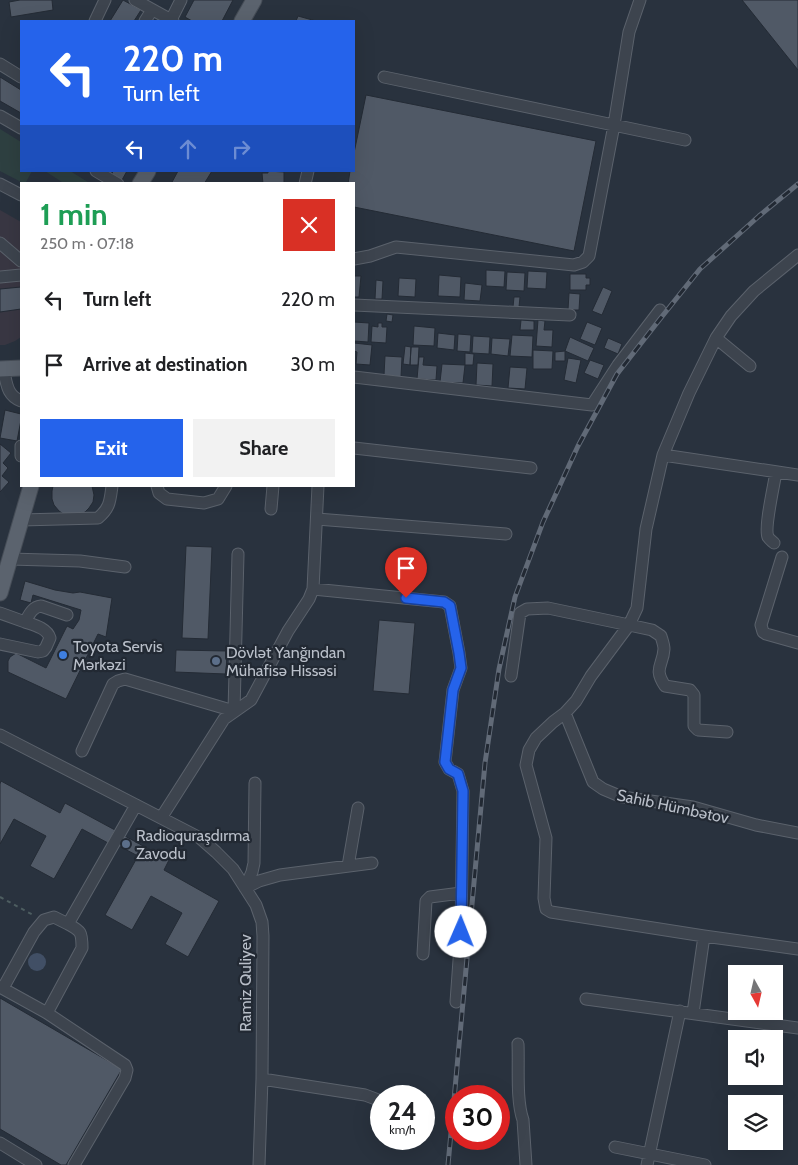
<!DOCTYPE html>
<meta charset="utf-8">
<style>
body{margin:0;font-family:Cabin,sans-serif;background:#f2f2f2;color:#202124;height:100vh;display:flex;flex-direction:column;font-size:19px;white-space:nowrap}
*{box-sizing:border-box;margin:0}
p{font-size:16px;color:#757577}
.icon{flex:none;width:28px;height:28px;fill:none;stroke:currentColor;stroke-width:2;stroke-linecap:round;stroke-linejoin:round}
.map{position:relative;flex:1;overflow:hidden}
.sheet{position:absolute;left:20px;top:182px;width:335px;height:305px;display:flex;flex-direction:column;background:#fff;border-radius:0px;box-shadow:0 5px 20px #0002}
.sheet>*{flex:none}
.banner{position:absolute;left:20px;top:20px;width:335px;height:152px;border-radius:0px;box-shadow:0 5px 20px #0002;background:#2563eb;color:#fff;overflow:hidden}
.needle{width:32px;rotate:172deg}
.buttons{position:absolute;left:728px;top:965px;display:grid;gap:10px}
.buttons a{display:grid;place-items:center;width:55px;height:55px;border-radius:0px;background:#fff;box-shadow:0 5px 20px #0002;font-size:25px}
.speed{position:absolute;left:370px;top:1085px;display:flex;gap:10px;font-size:25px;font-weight:700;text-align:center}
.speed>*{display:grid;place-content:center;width:65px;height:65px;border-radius:50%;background:#fff;box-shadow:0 5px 20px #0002;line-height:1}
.speed small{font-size:12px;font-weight:400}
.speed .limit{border:8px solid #d22;background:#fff;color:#111}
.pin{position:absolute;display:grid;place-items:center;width:42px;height:42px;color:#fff;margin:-51px -21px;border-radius:50% 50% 50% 0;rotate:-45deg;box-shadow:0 0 5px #0007}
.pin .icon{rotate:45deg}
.me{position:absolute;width:55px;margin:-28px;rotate:1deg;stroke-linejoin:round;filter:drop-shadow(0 0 4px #0008)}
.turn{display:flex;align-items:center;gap:18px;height:105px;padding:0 20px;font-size:22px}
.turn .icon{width:65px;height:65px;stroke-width:2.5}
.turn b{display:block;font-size:35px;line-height:42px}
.lanes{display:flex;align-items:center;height:48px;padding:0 20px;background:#0003;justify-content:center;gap:25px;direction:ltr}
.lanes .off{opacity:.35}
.round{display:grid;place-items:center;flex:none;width:52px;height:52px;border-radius:0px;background:#f2f2f2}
.summary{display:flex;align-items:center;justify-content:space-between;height:85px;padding:0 20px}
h1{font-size:30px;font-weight:700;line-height:38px;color:#1e9e55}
.primary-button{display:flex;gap:10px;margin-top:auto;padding:10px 20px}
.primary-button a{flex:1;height:58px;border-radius:0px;background:#2563eb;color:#fff;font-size:20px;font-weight:700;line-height:58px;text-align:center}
.primary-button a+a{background:#f2f2f2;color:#202124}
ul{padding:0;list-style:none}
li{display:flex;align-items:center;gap:15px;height:65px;padding:0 20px}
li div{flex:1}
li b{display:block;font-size:19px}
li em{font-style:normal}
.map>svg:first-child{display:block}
</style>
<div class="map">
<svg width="798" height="1165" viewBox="0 0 798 1165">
<rect width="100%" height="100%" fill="#29323e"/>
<path fill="#393743" d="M0,210L21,222V337L15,341L5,345H0Z"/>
<path fill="#2e4041" d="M0,129L21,142V171H32L25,184L0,171Z
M45,171H70L91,184H65Z"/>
<path fill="#414f65" d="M28 962a9 9 0 1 1 18 0a9 9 0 1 1-18 0Z"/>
<path fill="#505966" stroke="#242b35" d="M20,0H52L53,10L11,17L9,2Z
M123,0L141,10L134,21H110Z
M194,0H233L222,21H192L185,17Z
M742,0H798V70Z
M298,16L316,21H296Z
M0,77L21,90V113L0,101Z
M366,95L596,141L574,251L354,207V184H348L350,171H354V153Z
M113,171H127L122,180L112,174Z
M178,171H212L204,184H171Z
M268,171L284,172V184H263L262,173H268Z
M486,270L505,271L504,287L486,286Z
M528,271L547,272L546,289L527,288Z
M507,272L525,273L524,291L506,290Z
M570,274H586V278H590V285H586V290H570Z
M439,275L461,277L460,297L438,296Z
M354,276H361L359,297H354Z
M399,278L416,279L415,297L398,296Z
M376,280L383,281L382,299H375Z
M465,283L482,285L480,301L464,300Z
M21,287V309L0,312V289Z
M603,287L612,291L602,315L592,311Z
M569,293L580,294L579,310H568Z
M514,297H520L519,307H513Z
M387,314L393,315L392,322L386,321Z
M521,320L534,321V330H520Z
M538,320L545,321L544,330H553L552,347L536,346Z
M354,322L369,323L368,342L354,341Z
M587,322L602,328L595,345L580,339Z
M378,323H382V327H387L386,343L371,342L372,326L378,327Z
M414,326L435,328L434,346L413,345Z
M438,333L455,335L454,350L437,348Z
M458,334L471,335L470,352L457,351Z
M512,335L533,336L532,357L510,356Z
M473,336L490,337L489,354L472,353Z
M570,337L594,348L588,361L565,351Z
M492,338L510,339L508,356L491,354Z
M608,338L622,344L618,354L604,348Z
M354,343L372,345L370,365L356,364L357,352L354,351Z
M405,346L411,347L410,365L403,364Z
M411,347H419L418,365H410Z
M533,350L553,351L552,369H533Z
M565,351V361H555V352Z
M465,353L474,354L473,365H465Z
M385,356L402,357L401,377L384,375Z
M419,357H424L423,365L437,366L436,380L417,379Z
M568,358L581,360L576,383L564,380Z
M590,360L604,365L598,379L584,373Z
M477,363L493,364L492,386L476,385Z
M442,364L465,365L463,383L440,382Z
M510,367L527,368L525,389L508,388Z
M5,410L21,414V420L17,441L0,438Z
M0,444L11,453L3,463L8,468L2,476L9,482L0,492Z
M53,486H92L94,495L93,502L89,508L85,512L79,515H65L59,511L54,505L52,499V491Z
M186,546L212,547L208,639L182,638Z
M25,581L55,590L73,593L80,592L112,598L106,637L98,634L66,699L8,672V661L10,657L16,653L46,668L67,626L73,629L79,620L81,610L33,595L31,603L20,600Z
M379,620L415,623L409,694L373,691Z
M176,650L227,651L226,674L175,672Z
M1,781L60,813L65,803L115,830L108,843L82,829L54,879L30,866L46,836L14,819L0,844V784Z
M123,835L169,860L164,870L219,901L188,957L165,944L182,913L151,896L132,930L105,915L138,856L117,845Z
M0,998L122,1069L66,1165H61L0,1129Z"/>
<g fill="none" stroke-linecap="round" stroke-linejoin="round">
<g stroke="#5b626c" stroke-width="13">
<path id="minor" d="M135,0L173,21
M171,20L181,0
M95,21L105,0
M145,21L152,10
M0,64L21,77
M384,77L685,140
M0,116L21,128
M96,171L118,184
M0,184L21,195
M305,184L308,171
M0,243L21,261
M798,255L754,291L731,316L716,338L689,393L663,455L646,529L637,608L629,625L591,676L576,701L565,713L553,722L536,738L529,750L526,765L546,838L544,898L546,909L551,912L704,936L798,949
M354,259L370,256L396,247L574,265L583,262L589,256L614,125L629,32L640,0
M0,277L21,275
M354,305L570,315
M716,338L750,366
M3,368C7,383 6,395 21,401
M354,377L592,405L618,365L660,310
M21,446V456
M354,448L531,468
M663,455L798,475
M157,486L159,493L167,499L204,503L218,499L226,486
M271,509L273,486
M317,519L506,534
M21,520L98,518C110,508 110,501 112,486
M774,543C772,541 770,540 768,537C764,528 774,485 776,472
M782,557L761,625L763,632L766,634L798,643
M10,559L80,561L125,567
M313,589L444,602L450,606L459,653L461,668L453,690L445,762L449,769L458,774L463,791L461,932L456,1002
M0,613L25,622C29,615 32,607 41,606L67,615
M0,644L38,652L43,651L46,647L50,638C47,628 34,625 25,622
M511,676L520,613L527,609L548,608L629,625L652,630L661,636C662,640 664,645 664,649C663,666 653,668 665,686L690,690L694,695V726L698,730L727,732
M234,711L238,554
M565,713L593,782L603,789L622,797L693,807L756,825L798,833
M0,735L200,838L216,852L233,869L256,905L262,922L263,936L262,1079L259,1165
M82,751L113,684L118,681L125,679L234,711
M161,818L224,719L251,700L288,631L309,599L313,589L318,486
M348,866L358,808
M245,888L259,881L280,875L372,863
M245,888L252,872L254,863L255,783
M423,954L426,901L430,897L461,893
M0,987L47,1013L125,1065L127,1070L125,1078L74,1165
M3,988L34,932L44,920L54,917L68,924L136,805
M586,999L798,1028
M47,1013L82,948C82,932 81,931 68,924
M693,1013L704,936
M518,1044C519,1066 516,1100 523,1120L526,1165
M262,1079L365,1095L381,1101
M0,1143L36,1165
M615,1147L705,1165
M647,1165L680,1011"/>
</g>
<g stroke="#464d57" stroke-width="17">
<path id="major" d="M242,21L254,0
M140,184L148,171
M0,369L21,368
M0,593L31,486"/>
</g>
<path stroke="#4d5d60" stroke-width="2" stroke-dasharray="4 4" stroke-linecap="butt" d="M0,897L35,916"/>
<use href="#minor" stroke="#3d444e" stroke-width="11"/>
<use href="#major" stroke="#5b636e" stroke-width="15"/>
<g stroke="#616a77" stroke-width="5">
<path id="rail" d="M448,1165L485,763L499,669L515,597L543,522L578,446L617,374L660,319L700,269L759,216L798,184"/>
</g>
<use href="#rail" stroke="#222933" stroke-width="3" stroke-dasharray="9" stroke-linecap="butt"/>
</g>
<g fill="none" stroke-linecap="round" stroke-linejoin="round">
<g stroke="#184099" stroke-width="12">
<path id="route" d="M406,598L444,602L450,606L459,653L461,668L453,690L445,762L449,769L458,774L463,791L461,932"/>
</g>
<use href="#route" stroke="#2563eb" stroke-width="9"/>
</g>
<circle fill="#3f7fe0" stroke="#222933" stroke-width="2" cx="63" cy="655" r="5"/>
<g fill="#5c6f8a" stroke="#222933" stroke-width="2">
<circle cx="216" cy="661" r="5"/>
<circle cx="126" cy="844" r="5"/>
</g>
<g text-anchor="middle" stroke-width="4.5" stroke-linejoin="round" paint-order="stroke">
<g font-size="16" fill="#b9bfc9" stroke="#222933" text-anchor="start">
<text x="73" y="652">Toyota Servis<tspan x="73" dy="18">Mərkəzi</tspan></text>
<text x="226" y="658">Dövlət Yanğından<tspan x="226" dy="18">Mühafisə Hissəsi</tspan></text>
<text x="136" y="841">Radioquraşdırma<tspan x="136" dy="18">Zavodu</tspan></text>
</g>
<g font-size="16" fill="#b9bfc9" stroke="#222933">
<text transform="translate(673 806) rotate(12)" y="6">Sahib Hümbətov</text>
<text transform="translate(245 983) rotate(-90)" y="6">Ramiz Quliyev</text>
</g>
</g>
</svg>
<div class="buttons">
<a><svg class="needle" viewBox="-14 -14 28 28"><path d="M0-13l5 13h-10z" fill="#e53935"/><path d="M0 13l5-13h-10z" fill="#757577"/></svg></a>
<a><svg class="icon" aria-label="sound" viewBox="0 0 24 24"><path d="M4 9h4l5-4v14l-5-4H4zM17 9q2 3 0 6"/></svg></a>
<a><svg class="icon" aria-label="layers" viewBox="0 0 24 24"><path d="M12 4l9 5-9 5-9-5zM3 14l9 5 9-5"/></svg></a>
</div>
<div class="speed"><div>24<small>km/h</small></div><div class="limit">30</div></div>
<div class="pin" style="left:406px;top:598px;background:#d93025"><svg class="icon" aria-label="arrive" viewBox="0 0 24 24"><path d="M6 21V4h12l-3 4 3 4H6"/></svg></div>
<svg class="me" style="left:461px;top:932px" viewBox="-20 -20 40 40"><circle r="19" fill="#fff"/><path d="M0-13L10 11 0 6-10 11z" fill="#2563eb"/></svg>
<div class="banner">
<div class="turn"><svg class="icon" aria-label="left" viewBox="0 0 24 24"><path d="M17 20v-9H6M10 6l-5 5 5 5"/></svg><div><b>220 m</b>Turn left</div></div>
<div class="lanes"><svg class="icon" aria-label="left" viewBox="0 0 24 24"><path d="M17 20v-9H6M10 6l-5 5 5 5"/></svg><svg class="icon off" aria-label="ahead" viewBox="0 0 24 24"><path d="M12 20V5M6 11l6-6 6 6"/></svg><svg class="icon off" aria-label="right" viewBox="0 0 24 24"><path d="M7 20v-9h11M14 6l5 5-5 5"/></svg></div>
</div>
<section class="sheet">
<div class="summary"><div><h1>1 min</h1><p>250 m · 07:18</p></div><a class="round" style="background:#d93025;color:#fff"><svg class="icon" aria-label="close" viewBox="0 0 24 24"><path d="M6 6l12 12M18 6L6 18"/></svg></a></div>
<ul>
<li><svg class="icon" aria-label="left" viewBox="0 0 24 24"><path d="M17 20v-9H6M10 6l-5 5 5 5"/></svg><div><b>Turn left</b></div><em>220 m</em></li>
<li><svg class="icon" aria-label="arrive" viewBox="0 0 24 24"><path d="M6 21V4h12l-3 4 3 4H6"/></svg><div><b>Arrive at destination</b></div><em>30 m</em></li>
</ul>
<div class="primary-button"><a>Exit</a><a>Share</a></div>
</section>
</div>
